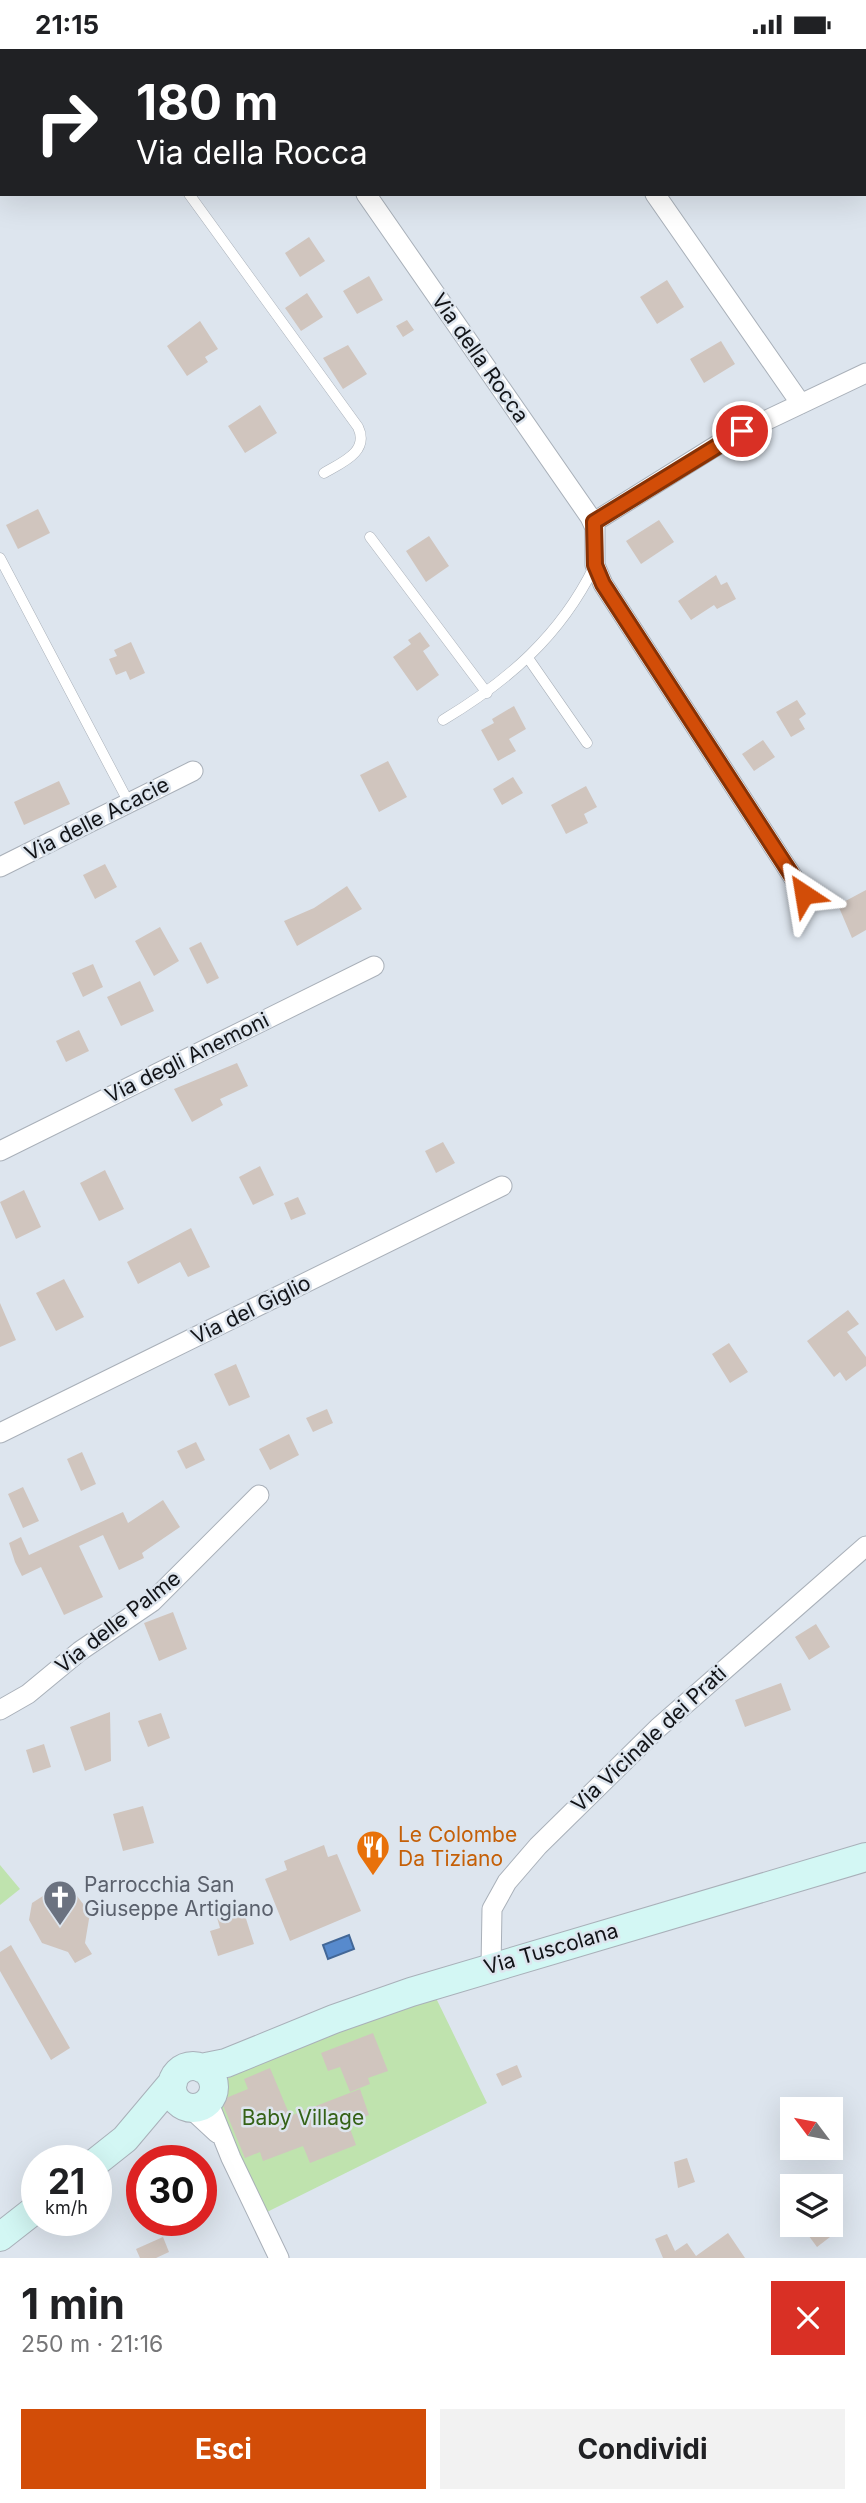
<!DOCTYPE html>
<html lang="it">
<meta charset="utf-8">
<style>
body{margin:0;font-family:Inter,sans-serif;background:#f2f2f2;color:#202124;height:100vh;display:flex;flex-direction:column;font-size:26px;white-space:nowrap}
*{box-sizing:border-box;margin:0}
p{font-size:23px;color:#757577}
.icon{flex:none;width:38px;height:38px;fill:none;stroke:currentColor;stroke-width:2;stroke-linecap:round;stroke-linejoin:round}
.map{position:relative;height:2209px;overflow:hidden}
.details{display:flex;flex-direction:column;background:#fff;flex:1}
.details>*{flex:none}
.guide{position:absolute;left:0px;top:0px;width:866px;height:147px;box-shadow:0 7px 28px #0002;background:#202124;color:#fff;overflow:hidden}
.needle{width:46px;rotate:302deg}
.buttons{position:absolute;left:780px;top:2048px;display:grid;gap:14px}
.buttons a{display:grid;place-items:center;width:63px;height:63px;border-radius:0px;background:#fff;box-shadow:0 7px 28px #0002;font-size:35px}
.speed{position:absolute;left:21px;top:2096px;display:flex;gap:14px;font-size:35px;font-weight:700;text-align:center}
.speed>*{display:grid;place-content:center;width:91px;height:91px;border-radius:50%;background:#fff;box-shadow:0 7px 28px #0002;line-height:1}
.speed small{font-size:18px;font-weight:400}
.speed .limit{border:10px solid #d22;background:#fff;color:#111}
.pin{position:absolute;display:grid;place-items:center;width:60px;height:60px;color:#fff;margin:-30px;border:4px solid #fff;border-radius:50%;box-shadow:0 2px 7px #0007}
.me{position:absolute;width:77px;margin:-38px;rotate:327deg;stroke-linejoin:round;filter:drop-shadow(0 0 5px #0008)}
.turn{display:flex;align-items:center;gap:24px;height:147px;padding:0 21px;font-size:32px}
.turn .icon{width:91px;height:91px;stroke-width:2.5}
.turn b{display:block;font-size:49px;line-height:60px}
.round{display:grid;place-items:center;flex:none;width:74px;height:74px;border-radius:0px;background:#f2f2f2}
.headline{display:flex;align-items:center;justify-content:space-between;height:119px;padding:0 21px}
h1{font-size:42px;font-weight:700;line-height:52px}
.primary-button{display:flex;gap:14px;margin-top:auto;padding:14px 21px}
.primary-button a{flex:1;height:80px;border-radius:0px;background:#d24d08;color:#fff;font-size:28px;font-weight:700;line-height:80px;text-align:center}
.primary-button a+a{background:#f2f2f2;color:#202124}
.status{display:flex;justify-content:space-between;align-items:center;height:49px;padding:0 35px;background:#fff;direction:ltr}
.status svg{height:19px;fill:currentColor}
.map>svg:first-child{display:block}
</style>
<div class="status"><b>21:15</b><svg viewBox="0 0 49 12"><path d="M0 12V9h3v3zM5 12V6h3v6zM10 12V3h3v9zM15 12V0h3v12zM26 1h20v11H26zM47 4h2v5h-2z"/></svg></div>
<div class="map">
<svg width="866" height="2209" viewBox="0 0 866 2209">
<rect width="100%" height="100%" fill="#dde5ee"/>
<path fill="#bfe3ae" d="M0,1816L20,1840L0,1856Z
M436,1949L487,2054L265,2164L212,2040L249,2015Z"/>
<path fill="#578acd" stroke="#426797" stroke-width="2" d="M349,1886L354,1900L328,1910L323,1896Z"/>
<path fill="#d0c5be" d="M309,188L325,212L300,228L285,204Z
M369,227L383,251L357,265L343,242Z
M667,231L684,258L657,275L640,248Z
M307,244L323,268L301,282L285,259Z
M407,271L414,281L403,288L396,277Z
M200,272L218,300L205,308L208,313L187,327L167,297Z
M721,292L735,315L704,334L690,310Z
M348,296L367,325L343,340L323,309Z
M260,356L277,384L245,404L228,377Z
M38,460L50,484L18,500L6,476Z
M659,471L674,493L641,515L626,492Z
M429,487L449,517L426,533L406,502Z
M716,526L721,536L727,533L736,550L717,560L714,556L691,571L678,552Z
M420,583L430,597L423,602L439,626L417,642L393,608L411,595L408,591Z
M131,593L145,624L130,631L126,622L116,626L109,610L117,607L114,601Z
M797,651L806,665L799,670L805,680L791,688L776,663Z
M514,657L526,680L509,690L516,702L498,712L481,681L494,674L492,670Z
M763,691L775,708L754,722L742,705Z
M388,712L407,748L379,763L360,726Z
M513,728L523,744L502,756L493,740Z
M59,732L70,755L24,776L14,753Z
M586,737L597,758L584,765L588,774L566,785L551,756Z
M105,815L117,838L95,850L83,826Z
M347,837L362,860L297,897L284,872L314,859Z
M866,841V881L852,889L838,856Z
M160,878L179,912L154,927L135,892Z
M201,893L219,929L207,935L189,899Z
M93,915L103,938L83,948L72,924Z
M140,932L154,962L121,977L107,948Z
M79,981L89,1002L66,1013L56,992Z
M237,1014L248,1037L220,1050L223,1056L192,1073L174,1040Z
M443,1093L455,1114L436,1124L425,1102Z
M260,1117L274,1146L253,1156L239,1128Z
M105,1121L124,1160L99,1172L80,1134Z
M24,1141L41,1178L16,1190L0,1153Z
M298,1148L306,1165L291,1171L284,1154Z
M191,1179L210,1218L188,1228L180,1213L138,1235L127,1213Z
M64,1230L84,1268L56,1282L36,1244Z
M0,1254L16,1291L0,1298Z
M848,1261L859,1275L847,1283L866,1308V1317L846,1332L840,1323L834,1328L807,1292Z
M729,1294L748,1323L730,1334L712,1305Z
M236,1315L250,1348L229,1357L214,1325Z
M327,1360L333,1374L313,1383L306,1369Z
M289,1385L299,1406L270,1421L259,1400Z
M196,1393L205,1411L186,1420L177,1402Z
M82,1403L96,1435L81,1442L67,1410Z
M23,1438L39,1472L23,1479L8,1445Z
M163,1451L180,1478L142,1504L144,1509L119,1521L103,1486L79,1497L103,1548L64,1566L41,1518L22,1527L15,1513L9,1494L21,1488L29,1506L123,1463L128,1474Z
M173,1563L187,1600L159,1612L144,1574Z
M816,1575L830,1598L809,1611L795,1588Z
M781,1634L791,1661L745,1678L735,1651Z
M110,1663L111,1712L85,1722L70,1678Z
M161,1664L170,1689L148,1698L138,1672Z
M44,1695L51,1718L33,1724L26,1701Z
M143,1757L154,1794L123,1802L113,1765Z
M324,1796L328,1808L337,1805L361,1862L290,1892L265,1830L287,1821L284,1812Z
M57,1838L74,1843L90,1864L85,1894L92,1905L75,1914L68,1903L42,1894L29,1871L32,1854Z
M242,1857L254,1895L218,1907L210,1882L220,1879L216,1865Z
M11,1896L70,1999L51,2011L0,1922V1903Z
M373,1984L388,2022L368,2029L370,2035L350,2043L340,2018L328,2022L321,2004Z
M517,2016L522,2028L502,2037L496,2025Z
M270,2019L290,2067L360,2040L369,2066L348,2074L356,2096L310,2114L303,2097L263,2112L260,2103L245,2109L221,2051L248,2040L244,2030Z
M687,2109L695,2133L678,2139L674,2113Z
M800,2175H821L830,2188L817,2198Z
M728,2184L745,2209H663L655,2190L667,2185L675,2202L687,2194L696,2207Z
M163,2188L169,2203L156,2209H140L136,2200Z"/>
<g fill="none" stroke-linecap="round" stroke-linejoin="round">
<g stroke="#a9b0b9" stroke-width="11">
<path id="lane" d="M121,2L125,0
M189,145L358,378C370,403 341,414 324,424
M370,488L487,644
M0,509L129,754
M528,609L587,694
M443,671C508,632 560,587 594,518"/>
</g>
<g stroke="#a9b0b9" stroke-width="21">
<path id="street" d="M265,0L266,2
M554,0L556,2
M366,145L590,468L595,479V516L603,535L804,845
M655,145L801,355
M594,473L727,390L866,324
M0,818L193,722
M0,1102L374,917
M0,1384L502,1137
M0,1661L28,1645L80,1602L152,1553L259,1446
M491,1918L492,1860L507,1833L538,1797L658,1679L866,1497
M208,2052L231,2109L279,2209
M190,2059L217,2084"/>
</g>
<g stroke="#a9b0b9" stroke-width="30">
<path id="secondary" d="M172 2038a21 21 0 1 1 42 0a21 21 0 1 1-42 0Z
M201,2019L226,2014L334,1970L411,1943L866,1808
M96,2113L125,2090L173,2033
M0,2188L37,2159"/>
</g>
<use href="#lane" stroke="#fff" stroke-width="10"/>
<use href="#street" stroke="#fff" stroke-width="19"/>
<use href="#secondary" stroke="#d3f7f4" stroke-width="28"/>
</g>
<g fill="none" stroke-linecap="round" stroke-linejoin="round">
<g stroke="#883205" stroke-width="18">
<path id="route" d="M742,382L594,473L595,516L603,535L804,845"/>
</g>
<use href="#route" stroke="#d24d08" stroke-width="12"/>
</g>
<defs>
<g id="restaurant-pin" transform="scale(1.75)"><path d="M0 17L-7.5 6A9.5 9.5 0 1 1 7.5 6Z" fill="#e8710a" stroke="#dde5ee"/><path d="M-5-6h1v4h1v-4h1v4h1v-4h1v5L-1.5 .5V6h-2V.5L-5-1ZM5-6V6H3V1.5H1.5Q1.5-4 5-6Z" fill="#fff"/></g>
<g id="church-pin" transform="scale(1.75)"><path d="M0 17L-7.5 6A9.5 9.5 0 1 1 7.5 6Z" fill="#6b7280" stroke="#dde5ee"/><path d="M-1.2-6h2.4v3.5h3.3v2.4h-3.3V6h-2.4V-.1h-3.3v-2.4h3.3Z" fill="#fff"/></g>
</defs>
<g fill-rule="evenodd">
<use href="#restaurant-pin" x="373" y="1798"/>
<use href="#church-pin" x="60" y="1848"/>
</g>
<g text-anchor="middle" stroke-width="5" stroke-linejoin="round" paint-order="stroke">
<g font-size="21" fill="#121418" stroke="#dde5ee">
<text transform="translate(480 309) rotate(55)" y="7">Via della Rocca</text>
<text transform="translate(97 770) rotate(-27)" y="7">Via delle Acacie</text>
<text transform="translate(187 1009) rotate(-26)" y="7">Via degli Anemoni</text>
<text transform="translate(251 1261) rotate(-26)" y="7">Via del Giglio</text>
<text transform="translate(118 1573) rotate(-38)" y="7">Via delle Palme</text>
<text transform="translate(649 1690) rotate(-43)" y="7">Via Vicinale dei Prati</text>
<text transform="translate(551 1900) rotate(-16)" y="7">Via Tuscolana</text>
</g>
<g font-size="21" fill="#c56008" stroke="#dde5ee" text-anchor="start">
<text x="398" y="1793">Le Colombe<tspan x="398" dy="24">Da Tiziano</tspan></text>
</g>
<g font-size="21" fill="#5b616d" stroke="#dde5ee" text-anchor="start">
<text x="84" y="1843">Parrocchia San<tspan x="84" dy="24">Giuseppe Artigiano</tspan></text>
</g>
<g font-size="21" fill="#356217" stroke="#dde5ee">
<text x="303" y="2076">Baby Village</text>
</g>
</g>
</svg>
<div class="buttons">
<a><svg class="needle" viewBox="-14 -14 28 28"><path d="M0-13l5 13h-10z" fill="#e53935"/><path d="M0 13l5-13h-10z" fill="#757577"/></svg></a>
<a><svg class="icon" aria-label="layers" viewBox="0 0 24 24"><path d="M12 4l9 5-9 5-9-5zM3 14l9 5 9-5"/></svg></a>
</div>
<div class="speed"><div>21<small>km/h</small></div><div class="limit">30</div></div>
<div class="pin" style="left:742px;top:382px;background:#d93025"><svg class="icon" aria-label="arrive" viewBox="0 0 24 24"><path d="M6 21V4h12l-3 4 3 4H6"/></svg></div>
<svg class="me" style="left:804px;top:845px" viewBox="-20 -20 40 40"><path d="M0-17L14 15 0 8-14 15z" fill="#d24d08" stroke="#fff" stroke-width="4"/></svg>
<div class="guide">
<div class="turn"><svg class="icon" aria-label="right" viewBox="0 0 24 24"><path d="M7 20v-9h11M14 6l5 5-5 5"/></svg><div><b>180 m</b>Via della Rocca</div></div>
</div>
</div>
<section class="details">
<div class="headline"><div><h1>1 min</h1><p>250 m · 21:16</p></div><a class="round" style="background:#d93025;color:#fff"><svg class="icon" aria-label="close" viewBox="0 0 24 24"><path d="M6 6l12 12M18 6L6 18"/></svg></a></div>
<div class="primary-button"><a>Esci</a><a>Condividi</a></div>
</section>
